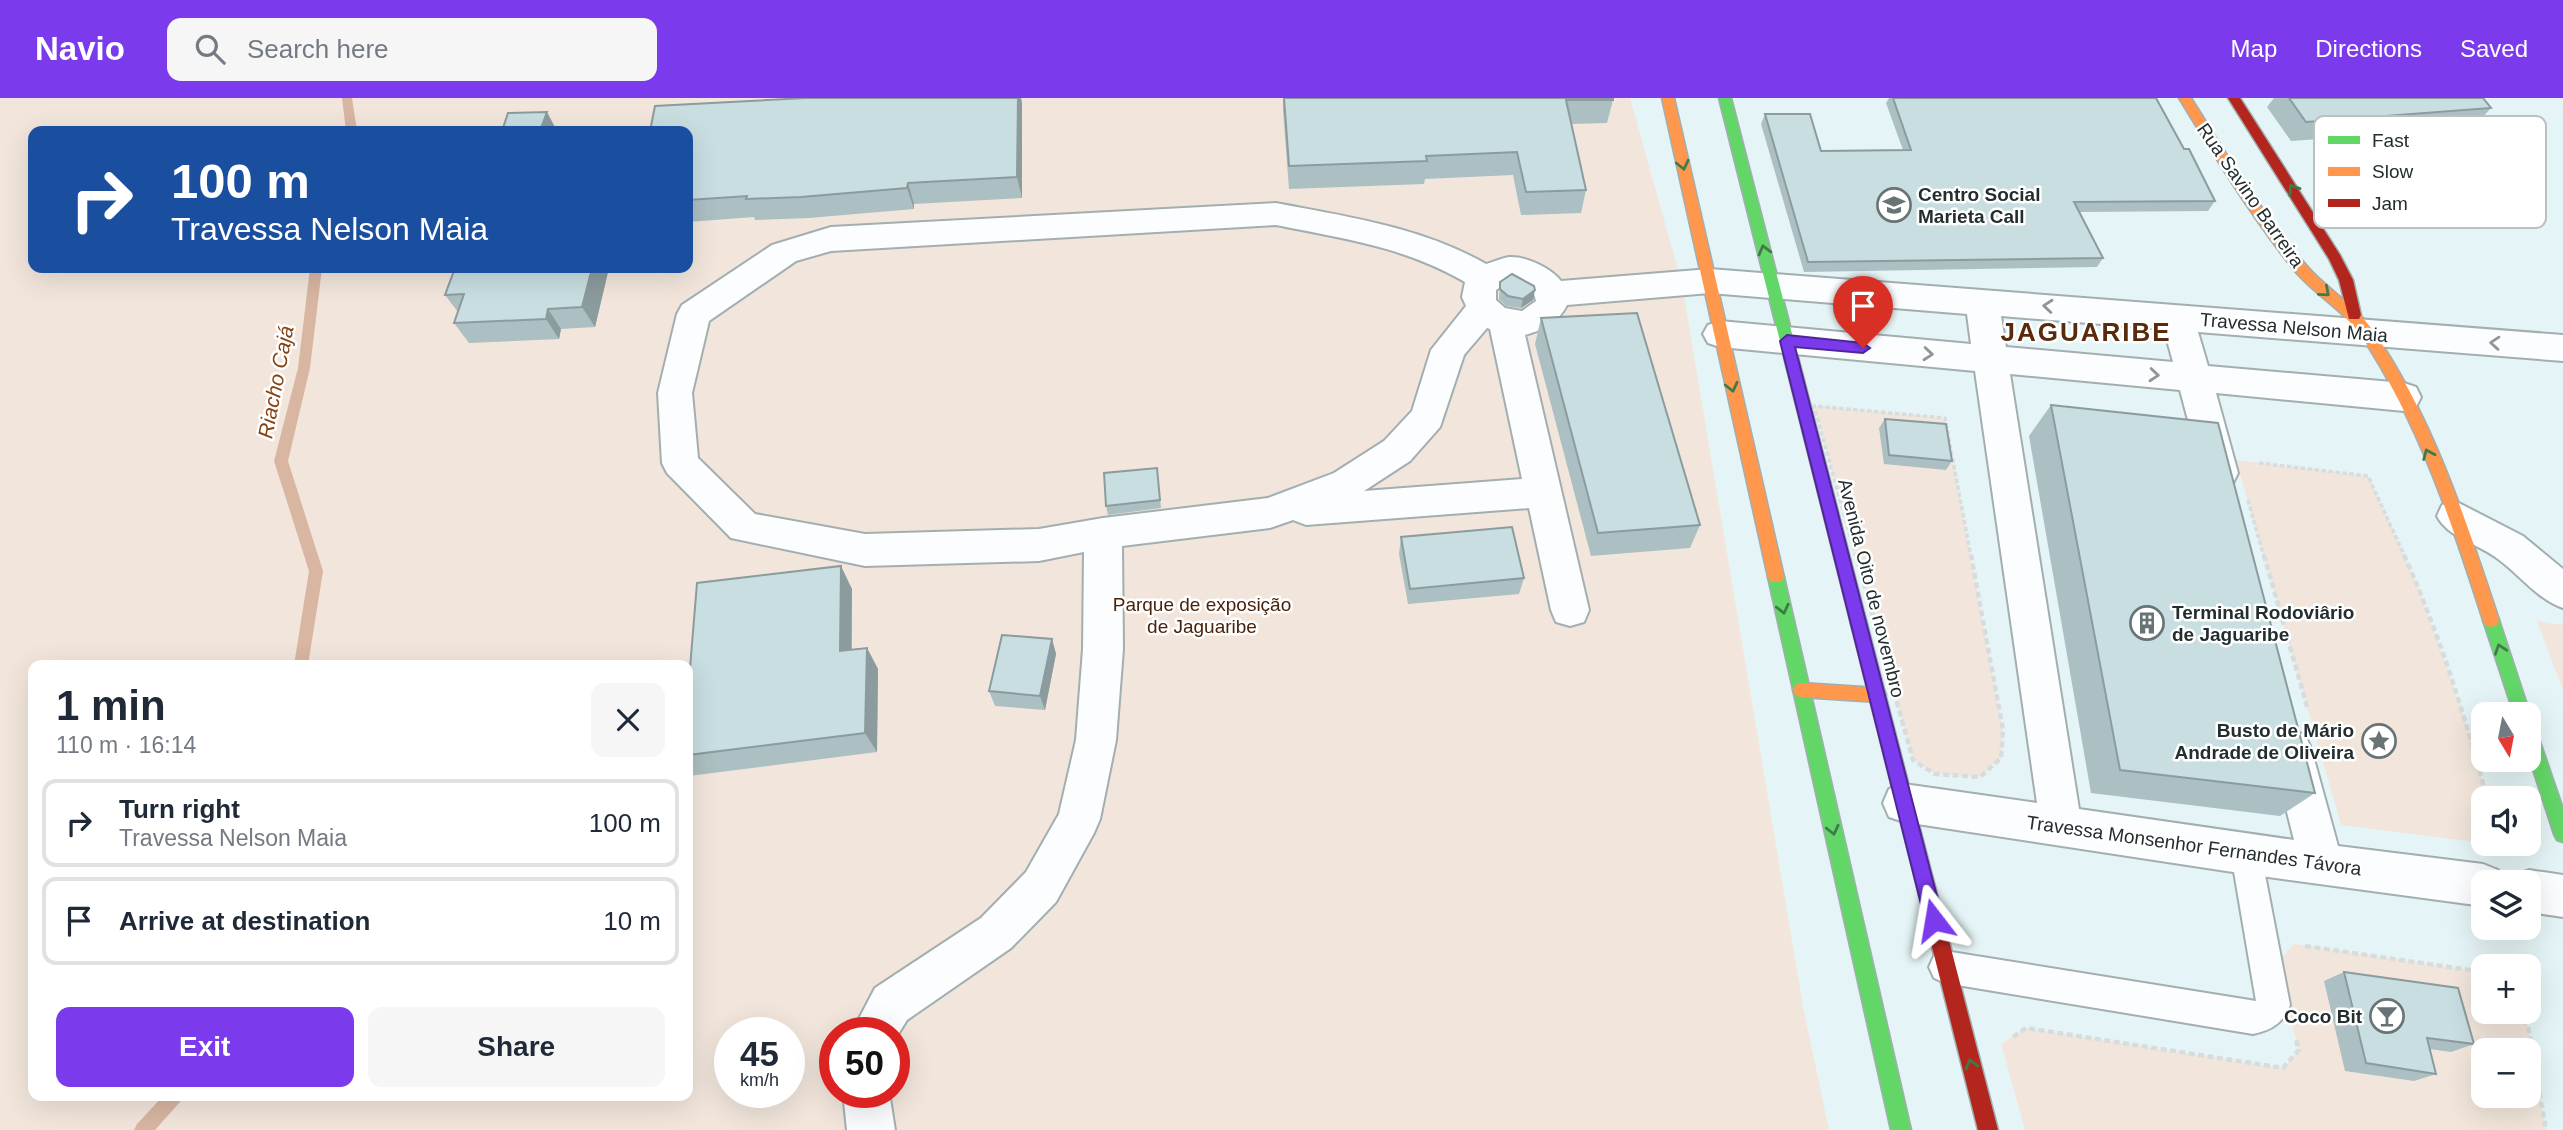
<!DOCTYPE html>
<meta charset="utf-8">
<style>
body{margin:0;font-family:Helvetica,sans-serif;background:#f6f6f7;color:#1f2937;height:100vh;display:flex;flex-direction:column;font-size:26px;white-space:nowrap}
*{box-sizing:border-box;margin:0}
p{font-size:23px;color:#747a83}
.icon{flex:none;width:38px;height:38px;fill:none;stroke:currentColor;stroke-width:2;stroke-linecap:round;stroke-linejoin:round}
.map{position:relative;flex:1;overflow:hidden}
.details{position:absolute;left:28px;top:562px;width:665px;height:441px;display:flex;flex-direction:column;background:#fff;border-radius:14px;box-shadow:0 7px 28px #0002}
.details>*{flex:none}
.hud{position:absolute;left:28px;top:28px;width:665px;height:147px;border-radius:14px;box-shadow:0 7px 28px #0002;background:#1a4fa0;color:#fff;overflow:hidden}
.needle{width:46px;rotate:170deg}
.fabs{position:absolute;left:2471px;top:604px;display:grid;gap:14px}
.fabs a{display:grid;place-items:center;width:70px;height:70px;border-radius:14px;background:#fff;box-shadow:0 7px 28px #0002;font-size:35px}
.speed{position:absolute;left:714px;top:919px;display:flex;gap:14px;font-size:35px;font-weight:700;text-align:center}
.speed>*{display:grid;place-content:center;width:91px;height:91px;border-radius:50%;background:#fff;box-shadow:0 7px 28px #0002;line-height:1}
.speed small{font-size:18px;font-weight:400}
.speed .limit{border:10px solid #d22;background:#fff;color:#111}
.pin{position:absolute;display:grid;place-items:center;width:60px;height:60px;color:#fff;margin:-72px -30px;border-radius:50% 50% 50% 0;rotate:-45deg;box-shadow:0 0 7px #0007}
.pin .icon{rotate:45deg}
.me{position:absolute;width:77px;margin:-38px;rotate:346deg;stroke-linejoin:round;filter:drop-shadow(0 0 5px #0008)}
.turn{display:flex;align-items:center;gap:24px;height:147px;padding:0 28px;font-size:32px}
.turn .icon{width:91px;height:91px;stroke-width:2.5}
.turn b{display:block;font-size:49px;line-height:60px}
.round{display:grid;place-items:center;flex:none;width:74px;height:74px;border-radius:14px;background:#f6f6f7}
.headline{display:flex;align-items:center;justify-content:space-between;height:119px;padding:0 28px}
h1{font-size:42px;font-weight:700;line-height:52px}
.primary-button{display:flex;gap:14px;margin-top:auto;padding:14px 28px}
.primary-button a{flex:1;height:80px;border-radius:14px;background:#7c3aed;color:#fff;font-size:28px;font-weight:700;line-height:80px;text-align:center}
.primary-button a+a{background:#f6f6f7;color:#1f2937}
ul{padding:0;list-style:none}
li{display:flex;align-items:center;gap:21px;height:88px;margin:0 14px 10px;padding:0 14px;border:4px solid #e0e1e3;border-radius:14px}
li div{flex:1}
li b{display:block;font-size:26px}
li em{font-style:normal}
header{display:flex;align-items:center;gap:42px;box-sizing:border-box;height:98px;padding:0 35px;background:#7c3aed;color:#fff}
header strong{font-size:33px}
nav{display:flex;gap:38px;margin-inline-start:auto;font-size:24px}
.search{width:490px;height:63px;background:#f6f6f7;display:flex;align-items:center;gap:18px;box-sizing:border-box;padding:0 24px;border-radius:14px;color:#747a83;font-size:26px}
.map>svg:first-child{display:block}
</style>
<header>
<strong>Navio</strong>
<div class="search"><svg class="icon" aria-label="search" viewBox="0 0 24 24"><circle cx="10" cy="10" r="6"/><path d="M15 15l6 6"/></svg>Search here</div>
<nav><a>Map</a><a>Directions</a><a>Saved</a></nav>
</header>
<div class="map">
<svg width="2563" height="1032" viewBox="0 0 2563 1032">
<rect width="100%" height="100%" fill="#e5f4f6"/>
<path fill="#f2e6dc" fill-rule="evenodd" d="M0,0H1630L1682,186L1803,909L1829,1032H0ZM33,33H688V170H33ZM33,567H688V998H33ZM730,934H789V994H730ZM835,934H894V994H835Z
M1814,308L1945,320L2003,632L2001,660L1980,679L1935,676L1913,662Z
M2236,362L2368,378L2417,486L2466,623L2487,700H2483V745L2341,727Z
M2537,523L2563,527V592Z
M2294,846L2483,874V914H2517L2528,928L2546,1032H2025L2001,946L2026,930L2283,970L2299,952L2275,867ZM2483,952H2529V998H2483Z"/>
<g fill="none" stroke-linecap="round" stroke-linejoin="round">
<path fill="#d8b6a1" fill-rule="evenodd" d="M342,0H352L357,33H346Z
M310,170H322L310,270L288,363L323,473L308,567H294L309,473L274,363L298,270Z
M163,998H182L180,1004L155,1032H134L137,1026Z"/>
<g stroke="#a2aeb0" stroke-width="4">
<path id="lane" d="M2246,741L2257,746L2261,756L2290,907C2283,925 2272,932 2253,936L1945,885L1934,880L1929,869L1934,858L1945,853L2256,903L2231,756L2235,746Z"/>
</g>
<g stroke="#a2aeb0" stroke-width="4">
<path id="street" d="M1276,105C1349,119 1421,129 1486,166C1493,164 1502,160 1509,159C1526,158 1551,170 1561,183L1710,171L2563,237V263L2198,234L2208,268L2404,285L2416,289L2421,299L2416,309L2404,313L2216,295L2238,375L2233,385L2220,390L2207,385L2202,375L2180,292L2010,276L2079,711L2294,742L2271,650L2277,637L2291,632L2305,637L2311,650L2338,748L2483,766L2498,772L2503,784H2483V808L2246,776L1904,724L1889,719L1883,705L1889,691L1904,686L2037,705L1975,273L1720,249L1708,245L1703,236L1708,227L1720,223L1971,246L1967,216L1710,195L1567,207C1557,226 1545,231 1525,237L1589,512L1584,524L1570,528L1556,524L1551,512L1529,410L1306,427L1293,422L1270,430L1122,448L1123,551L1116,642L1100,721L1094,735L1056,804L1011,850L907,922L894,943V934H852L875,890L981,820L1026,774L1059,716L1076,642L1083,551L1084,454L1039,463L865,468L731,440L667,375L662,365L658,295L677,216L682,207L772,147L831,129ZM1276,127C1345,141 1402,148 1465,184L1462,199L1466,208L1431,252L1412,313L1384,343L1334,375L1268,400L1103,420L1039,431L865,436L755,416L698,360L692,295L709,223L796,163L831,153ZM1510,183L1518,185L1534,196L1536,203L1522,213L1505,210L1496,202V192ZM2001,218L2164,231L2173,264L2006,249ZM1487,230L1490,231L1522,381L1364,393L1410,363L1440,329L1464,257Z
M2455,403L2523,438L2563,471V510C2537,501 2520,477 2498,461C2479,446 2448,440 2437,418L2442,407Z
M2529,772L2563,777V819L2529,814V784H2511L2514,778Z
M843,994H889L895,1032H847Z"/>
</g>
<g stroke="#a2aeb0" stroke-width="3">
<path id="fast" d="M1719,0H1731L1867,526L1865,531L1859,533L1853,531L1851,526Z
M1776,472L1781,474L1784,479L1911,1032H1891L1768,479L1771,474Z
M2491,515L2497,517L2499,522L2530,616L2529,619V616H2514L2483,522L2485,517Z
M2529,628L2535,630L2537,635L2563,711V744L2557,742L2554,736L2529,659Z"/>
</g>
<g stroke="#a2aeb0" stroke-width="3">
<path id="slow" d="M1662,0H1674L1784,479L1781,484H1771L1768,479Z
M2179,0H2191C2227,57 2262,116 2306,167C2325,190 2353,205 2371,230C2432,317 2466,422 2499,522L2497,527L2491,529L2485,527L2483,522C2452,425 2419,325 2362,239C2344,212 2315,197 2294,172C2251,118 2215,59 2179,0Z
M1801,585L1878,590L1884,592L1886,597L1884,602L1878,604L1801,599L1795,597L1793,592L1795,587Z"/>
</g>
<g stroke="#a2aeb0" stroke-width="3">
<path id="jam" d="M2228,0H2240L2340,157L2353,182L2361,217L2359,221H2349L2339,182L2329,161Z
M1859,519L1865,521L1867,526L1998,1032H1978L1851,526L1853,521Z"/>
</g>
<path stroke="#d7dcdc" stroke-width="3.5" stroke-dasharray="4.5 2.5" stroke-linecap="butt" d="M2259,365L2368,378L2405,459
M2248,402L2264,459
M1856,459L1814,308L1945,320L1971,459"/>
<path stroke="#d7dcdc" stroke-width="4.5" stroke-dasharray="6 3.5" stroke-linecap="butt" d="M1856,457L1913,662L1935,676L1980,679L2001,660L2003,632L1971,457
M2264,457L2308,612
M2404,457C2439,535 2465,618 2487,700
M2305,848L2483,874
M2517,914L2528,928L2546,1032
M2013,939L2026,930L2283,970L2299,952L2296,942"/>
<use href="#lane" fill="#fbfdfe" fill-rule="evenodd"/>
<use href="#street" fill="#fbfdfe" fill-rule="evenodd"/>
<use href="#fast" fill="#63d668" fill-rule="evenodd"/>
<use href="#slow" fill="#ff974d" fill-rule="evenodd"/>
<use href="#jam" fill="#b3261e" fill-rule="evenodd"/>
</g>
<path fill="#acbfc2" d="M806,0H1021L1022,6V100L914,106V111L809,120L755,122L754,119L688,124V33Z
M1283,0H1613V2L1607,25L1571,26L1586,92L1581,115L1521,117L1513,77L1425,81L1424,86L1289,91L1283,12Z
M1889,0H2156L2184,51L2215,103L2208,113L2080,114L2103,160L2097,169L1804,174L1761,26L1765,16L1821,53L1903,52L1886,5Z
M2274,0H2483L2491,10L2473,30L2291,43L2267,9Z
M609,170L595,229L561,231L559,241L469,245L454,225L458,214L445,197Z
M1500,184L1533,202L1521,210L1506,208L1499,201Z
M1541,220L1700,427L1690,450L1591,458L1535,246Z
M2051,307L2315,695L2280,718L2091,695L2029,338Z
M1885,321L1952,363L1946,372L1884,366L1879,330Z
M1157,370L1161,410L1108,417L1106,408Z
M1401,439L1524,480L1519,496L1408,506L1399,456Z
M852,491V551L867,550L878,571L877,654L689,678L688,677V570Z
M1052,541L1056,556L1045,612L995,608L989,593Z
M2344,874L2474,946L2451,954L2430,951L2436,976L2414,983L2345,973L2324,883Z"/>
<path fill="#8c9b9e" d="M1018,0H1021L1022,6V100L1017,79Z
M547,14L557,33H540Z
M908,85L914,106V111L907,90Z
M592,170H609L595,229L582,209Z
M1535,192L1533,202L1521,210L1523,201Z
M548,211L561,231L559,241L546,221Z
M841,468L852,491L851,574L840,553Z
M1052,541L1056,556L1045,612L1040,598Z
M867,550L878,571L877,654L865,635Z"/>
<path fill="#c8dee1" stroke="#8c9b9e" stroke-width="2" d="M806,0H1018L1017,79L908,85L907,90L801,99L746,101L747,98L688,102V33H650L655,8Z
M1284,0H1613V2H1566L1586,92L1526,94L1517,54L1426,58L1427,63L1289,68Z
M1893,0H2156L2184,51H2189L2215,103L2074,104L2103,160L1808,164L1765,16H1810L1821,53L1911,52Z
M2289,0H2483L2491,10L2306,24Z
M547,14L540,33H502L508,15Z
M455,170H592L582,209L548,211L546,221L454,225L464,196L445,197Z
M1512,176L1534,188L1535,192L1523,201L1508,198L1500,191V184Z
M1637,215L1700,427L1598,435L1541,220Z
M2051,307L2218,325L2315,695L2120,672Z
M1885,321L1946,326L1952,363L1889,357Z
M1157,370L1160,402L1106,408L1104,375Z
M1512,429L1524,480L1410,491L1401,439Z
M841,468L840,553L867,550L865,635L688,657V570H690L697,485Z
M1002,537L1052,541L1040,598L989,593Z
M2344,874L2458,890L2474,946L2427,940L2436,976L2366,965Z"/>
<defs><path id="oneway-chevron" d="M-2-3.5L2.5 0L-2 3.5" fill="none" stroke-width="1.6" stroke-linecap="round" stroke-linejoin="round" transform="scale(1.75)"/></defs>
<g stroke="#407a49">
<use href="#oneway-chevron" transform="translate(1683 67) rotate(77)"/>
<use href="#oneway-chevron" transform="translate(2293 91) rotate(-123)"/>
<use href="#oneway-chevron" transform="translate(1764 152) rotate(-105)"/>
<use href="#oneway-chevron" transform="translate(2325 194) rotate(41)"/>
<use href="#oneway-chevron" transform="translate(1732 289) rotate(77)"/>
<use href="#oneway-chevron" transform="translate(2428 356) rotate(-113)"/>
<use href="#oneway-chevron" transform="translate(1783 511) rotate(77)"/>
<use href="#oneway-chevron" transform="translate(2500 551) rotate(-109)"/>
<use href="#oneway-chevron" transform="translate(1833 732) rotate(77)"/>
<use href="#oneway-chevron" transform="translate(1971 966) rotate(-105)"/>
</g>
<g stroke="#8f9696">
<use href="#oneway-chevron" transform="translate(2048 208) rotate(-175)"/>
<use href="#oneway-chevron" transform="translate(2495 245) rotate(-176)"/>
<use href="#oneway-chevron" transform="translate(1928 256) rotate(5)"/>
<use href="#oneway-chevron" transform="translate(2154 277) rotate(5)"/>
</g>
<path fill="#7c3aed" stroke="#51269a" stroke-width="2" d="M1787,237L1863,245L1870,250L1863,255L1795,249L1943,822L1940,828L1934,831L1927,828L1925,822L1780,243Z"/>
<defs>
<g id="school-ring" transform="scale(1.75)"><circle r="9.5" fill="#fff" stroke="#677375" stroke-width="1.5"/><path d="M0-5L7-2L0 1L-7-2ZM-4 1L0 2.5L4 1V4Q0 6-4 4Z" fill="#677375"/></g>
<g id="building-ring" transform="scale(1.75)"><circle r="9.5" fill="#fff" stroke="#677375" stroke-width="1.5"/><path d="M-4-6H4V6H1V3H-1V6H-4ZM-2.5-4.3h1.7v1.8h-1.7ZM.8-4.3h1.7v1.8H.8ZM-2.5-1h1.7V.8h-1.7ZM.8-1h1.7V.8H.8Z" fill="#677375"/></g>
<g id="sight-ring" transform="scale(1.75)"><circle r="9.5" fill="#fff" stroke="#677375" stroke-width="1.5"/><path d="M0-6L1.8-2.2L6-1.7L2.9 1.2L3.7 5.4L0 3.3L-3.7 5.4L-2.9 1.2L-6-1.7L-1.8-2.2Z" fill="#677375"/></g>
<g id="bar-ring" transform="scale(1.75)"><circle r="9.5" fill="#fff" stroke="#677375" stroke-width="1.5"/><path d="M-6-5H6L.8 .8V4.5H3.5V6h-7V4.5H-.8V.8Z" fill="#677375"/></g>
</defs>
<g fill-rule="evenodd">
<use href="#school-ring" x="1894" y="107"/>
<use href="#building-ring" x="2147" y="525"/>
<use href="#sight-ring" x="2379" y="643"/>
<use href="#bar-ring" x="2387" y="918"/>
</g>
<g text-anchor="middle" stroke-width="5" stroke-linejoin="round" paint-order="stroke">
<g font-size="19" font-weight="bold" fill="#232e2f" stroke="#fff" text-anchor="start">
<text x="1918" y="103">Centro Social<tspan x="1918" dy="22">Marieta Call</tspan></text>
<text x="2172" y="521">Terminal Rodoviârio<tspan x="2172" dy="22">de Jaguaribe</tspan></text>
<text x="2354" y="639" text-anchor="end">Busto de Mário<tspan x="2354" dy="22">Andrade de Oliveira</tspan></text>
<text x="2362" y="925" text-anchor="end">Coco Bit</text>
</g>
<g font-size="19" fill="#232e2f" stroke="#fff">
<text transform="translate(2251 97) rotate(55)" y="7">Rua Savino Barreira</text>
<text transform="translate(2294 229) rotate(5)" y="7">Travessa Nelson Maia</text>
<text transform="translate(1872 490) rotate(76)" y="7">Avenida Oito de novembro</text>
<text transform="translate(2194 747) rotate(8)" y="7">Travessa Monsenhor Fernandes Távora</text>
</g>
<g font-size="19" fill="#48230b" stroke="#fff">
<text x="1202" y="513">Parque de exposição<tspan x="1202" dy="22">de Jaguaribe</tspan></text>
</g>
<g font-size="21" font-style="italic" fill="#854110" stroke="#fff">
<text transform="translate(276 284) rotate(-79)" y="7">Riacho Cajá</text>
</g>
<g font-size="26" font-weight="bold" letter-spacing="2" fill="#592a0b" stroke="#fff">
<text x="2086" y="243">JAGUARIBE</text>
</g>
</g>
<rect x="2314" y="18" width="232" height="112" rx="10" fill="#fff" stroke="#bdc0c1" stroke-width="2"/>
<rect x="2328" y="38" width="32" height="8" fill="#63d668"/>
<rect x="2328" y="69" width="32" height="9" fill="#ff974d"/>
<rect x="2328" y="101" width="32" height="8" fill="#b3261e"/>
<g font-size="19" fill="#232e2f">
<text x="2372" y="49">Fast</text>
<text x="2372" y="80">Slow</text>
<text x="2372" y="112">Jam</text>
</g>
</svg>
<div class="fabs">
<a><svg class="needle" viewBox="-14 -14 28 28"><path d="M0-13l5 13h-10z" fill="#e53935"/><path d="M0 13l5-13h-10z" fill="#747a83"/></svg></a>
<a><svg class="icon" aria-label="sound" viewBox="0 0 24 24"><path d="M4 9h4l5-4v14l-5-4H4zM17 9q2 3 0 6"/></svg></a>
<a><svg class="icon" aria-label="layers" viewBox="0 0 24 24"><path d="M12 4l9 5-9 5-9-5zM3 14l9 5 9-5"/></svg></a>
<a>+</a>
<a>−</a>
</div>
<div class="speed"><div>45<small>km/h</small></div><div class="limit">50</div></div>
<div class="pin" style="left:1863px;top:250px;background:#d93025"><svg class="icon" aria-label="arrive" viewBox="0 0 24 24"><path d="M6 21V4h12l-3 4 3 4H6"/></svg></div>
<svg class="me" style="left:1934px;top:822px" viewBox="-20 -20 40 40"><path d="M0-17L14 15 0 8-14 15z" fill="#7c3aed" stroke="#fff" stroke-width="4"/></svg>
<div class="hud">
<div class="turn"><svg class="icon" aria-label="right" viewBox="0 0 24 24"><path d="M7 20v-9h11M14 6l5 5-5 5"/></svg><div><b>100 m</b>Travessa Nelson Maia</div></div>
</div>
<section class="details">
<div class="headline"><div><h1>1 min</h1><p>110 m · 16:14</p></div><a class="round"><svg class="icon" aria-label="close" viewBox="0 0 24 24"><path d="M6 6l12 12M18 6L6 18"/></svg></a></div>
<ul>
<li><svg class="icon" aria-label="right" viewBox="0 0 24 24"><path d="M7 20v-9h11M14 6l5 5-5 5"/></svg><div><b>Turn right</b><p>Travessa Nelson Maia</p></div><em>100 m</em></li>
<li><svg class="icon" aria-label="arrive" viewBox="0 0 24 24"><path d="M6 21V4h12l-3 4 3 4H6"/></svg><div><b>Arrive at destination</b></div><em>10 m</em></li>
</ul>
<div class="primary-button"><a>Exit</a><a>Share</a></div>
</section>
</div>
